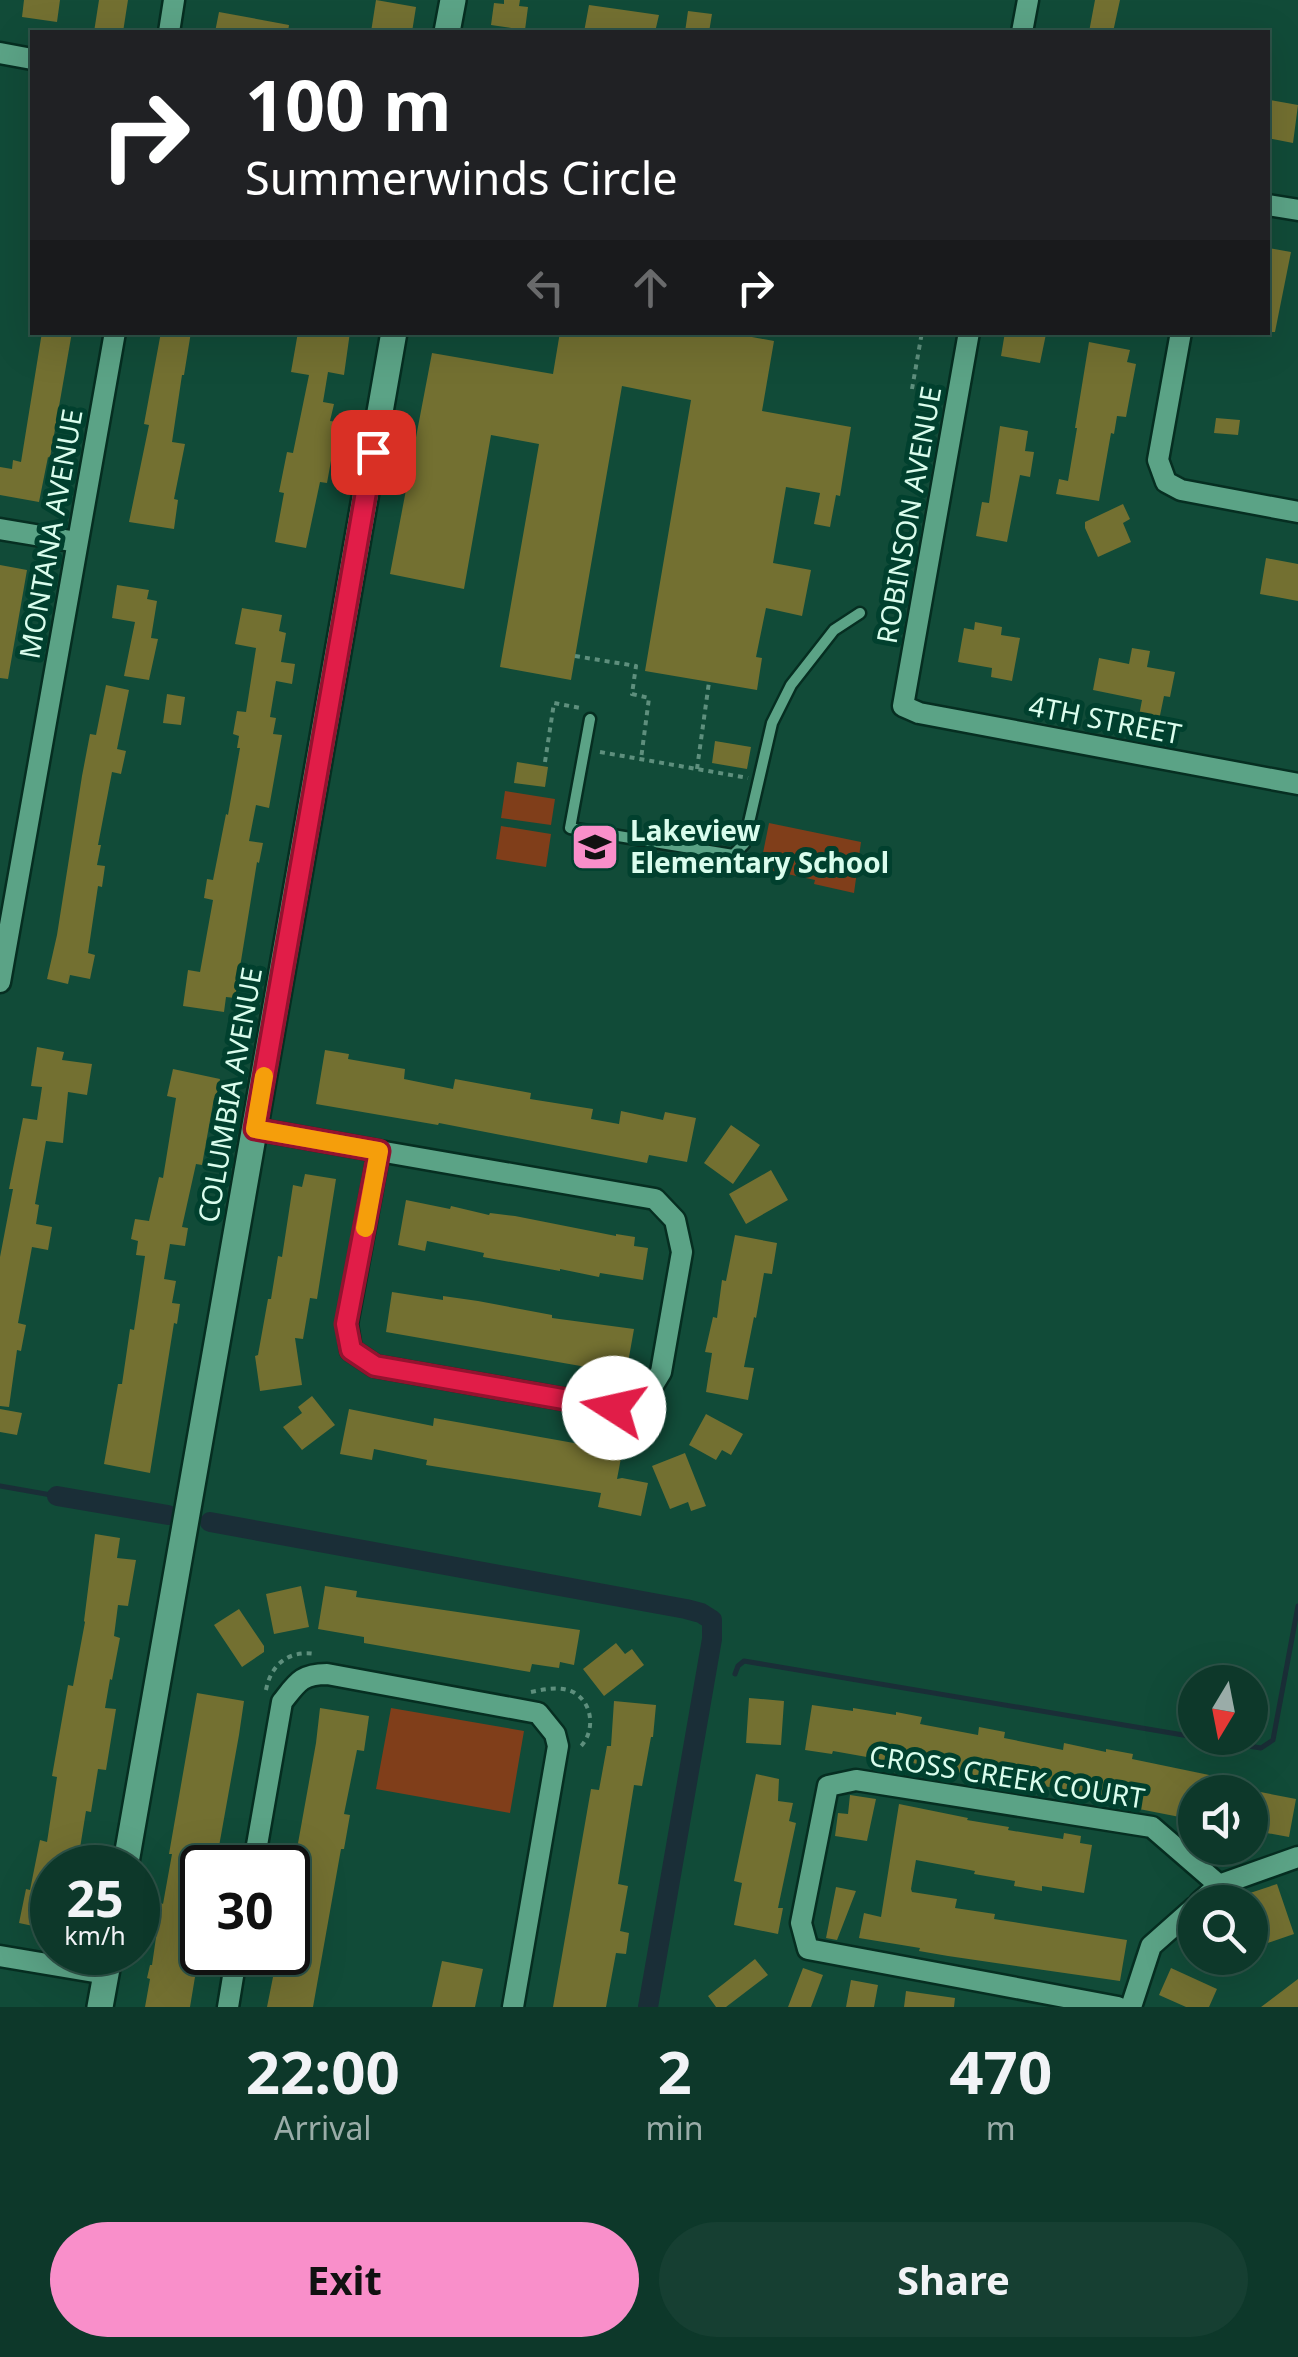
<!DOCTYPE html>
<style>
body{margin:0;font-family:"Noto Sans",sans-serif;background:#163f32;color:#f1f3f6;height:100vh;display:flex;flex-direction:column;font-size:38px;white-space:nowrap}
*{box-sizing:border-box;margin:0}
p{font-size:32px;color:#9aaca8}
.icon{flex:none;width:55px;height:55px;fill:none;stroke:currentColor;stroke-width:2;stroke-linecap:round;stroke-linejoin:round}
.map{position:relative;height:2007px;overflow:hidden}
.details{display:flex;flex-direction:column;background:#0d382a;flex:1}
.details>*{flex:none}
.banner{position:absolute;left:30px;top:30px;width:1240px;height:305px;border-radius:0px;box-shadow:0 10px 40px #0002,0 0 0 2px #2d5247;background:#202124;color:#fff;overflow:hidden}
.needle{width:65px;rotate:190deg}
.buttons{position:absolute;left:1178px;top:1665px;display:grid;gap:20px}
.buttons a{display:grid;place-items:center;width:90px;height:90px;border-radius:50%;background:#0d382a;box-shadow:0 10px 40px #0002,0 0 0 2px #2d5247;font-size:50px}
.speed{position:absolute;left:30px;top:1845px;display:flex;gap:20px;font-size:50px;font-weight:700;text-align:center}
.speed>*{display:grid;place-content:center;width:130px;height:130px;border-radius:50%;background:#0d382a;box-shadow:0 10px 40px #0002,0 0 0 2px #2d5247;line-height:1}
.speed small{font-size:25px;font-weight:400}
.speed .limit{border:5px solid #111;border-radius:15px;background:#fff;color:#111}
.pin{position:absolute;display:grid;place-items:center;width:85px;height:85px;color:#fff;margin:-42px;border-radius:20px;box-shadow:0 5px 15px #0006}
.me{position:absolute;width:110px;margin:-55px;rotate:280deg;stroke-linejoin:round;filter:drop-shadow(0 0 8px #0008)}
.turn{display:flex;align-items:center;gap:35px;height:210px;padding:0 50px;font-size:45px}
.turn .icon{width:130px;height:130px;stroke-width:2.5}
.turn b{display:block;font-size:70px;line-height:85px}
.lanes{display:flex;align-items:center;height:95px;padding:0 50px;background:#0003;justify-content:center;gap:50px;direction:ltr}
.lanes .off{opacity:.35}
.eta{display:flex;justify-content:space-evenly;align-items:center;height:170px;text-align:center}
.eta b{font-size:60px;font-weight:700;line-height:70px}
.button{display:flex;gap:20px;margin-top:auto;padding:20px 50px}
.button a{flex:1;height:115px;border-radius:60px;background:#f98fca;color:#111;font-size:40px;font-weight:700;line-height:115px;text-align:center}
.button a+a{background:#163f32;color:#f1f3f6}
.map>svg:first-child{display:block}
</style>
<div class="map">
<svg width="1298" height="2007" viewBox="0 0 1298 2007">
<rect width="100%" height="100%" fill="#114b38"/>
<path fill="#803e1a" d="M505,791L555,799L551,825L501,818Z
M769,823L861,842L854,893L814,884L815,880L760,868Z
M501,826L551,834L546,867L496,859Z
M391,1708L524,1731L510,1813L376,1789Z"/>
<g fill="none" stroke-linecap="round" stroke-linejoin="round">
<path stroke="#1a2e37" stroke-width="5" d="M0,1486L57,1496
M735,1674L738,1666L744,1661L1195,1737
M1197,1738L1261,1748L1273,1740L1298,1606"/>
<path stroke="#1a2e37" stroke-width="20" d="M57,1496L168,1515
M210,1522L686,1609L701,1613L712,1620V1639L648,2007"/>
</g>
<path fill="#737031" d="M24,0H60L57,22L22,17Z
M99,0H128L123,32H94Z
M376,0L416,7L412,32H371Z
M504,0H520L519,6L528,7L525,30L491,25L494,3L504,4Z
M1095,0H1120L1113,32H1089Z
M589,5L659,15L655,32H584Z
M688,11L712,14L709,32H685Z
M219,12L289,25L288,32H215Z
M1270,100L1298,105L1293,143L1268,138Z
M1268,248L1291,252L1275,332H1268Z
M42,332H72L50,458L48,457L39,502L0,495V467L12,469L13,460L21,462Z
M161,332H191L184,375H182L172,442L185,444L174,499L178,500L174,529L129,522L149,425L144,424Z
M298,332H350L344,375L328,372L323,402L334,404L330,421L338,422L327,483L320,482L306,548L275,542L284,493L279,492L287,452L293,453L309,375L291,372Z
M560,332H725L774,341L762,411L851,427L840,496L836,495L830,527L814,524L820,493L786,487L773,563L811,570L802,616L766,608L756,657L762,658L757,690L645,671L691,400L622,386L571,680L500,667L539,444L491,435L464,589L390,574L432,353L553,374Z
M1005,332L1046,334L1040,363L1001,356Z
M1089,342L1130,350L1127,362L1136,364L1126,417L1117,416L1114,434L1111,433L1099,501L1056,494L1059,479L1068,481L1077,428H1075Z
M1216,418L1240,420L1238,435L1214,433Z
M1000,426L1028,431L1025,451L1034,452L1030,477L1020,475L1007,542L976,536L982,502L989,503Z
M1123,504L1130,519L1123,523L1131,542L1098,557L1085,528V522Z
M1266,558L1298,564V601L1260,594Z
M0,565L27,570L8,679L0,678Z
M117,585L149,590L147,599L157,601L151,638L158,639L149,680L124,676L135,622L112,618Z
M242,608L282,615L279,631L286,633L281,662L295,664L292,684L276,681L270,717L276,718L273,734L282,735L269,808L256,805L249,841L263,843L259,863L257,862L235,998L226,997L224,1012L183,1006L188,970L200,972L213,900L204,898L207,879L213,880L226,814L228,815L240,748H237L239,736L233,734L237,711L246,712L256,648L235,644Z
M975,622L1002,627L1001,635L1020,638L1012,681L991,677L992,668L958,662L964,628L974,630Z
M1132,648L1150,651L1147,667L1175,672L1170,697L1164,696L1157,730L1137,726L1142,700L1093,690L1099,658L1129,664Z
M106,685L129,690L117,749L126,751L121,774L112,772L98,845H101L97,865L105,866L102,887L98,886L88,953L95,955L90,979L70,975L68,984L47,979L57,935L82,776L90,734L96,735Z
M167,694L185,697L181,725L163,723Z
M715,741L751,747L747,769L712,763Z
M517,762L548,767L545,787L514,783Z
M37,1047L64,1052L62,1060L92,1064L87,1095L68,1092L63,1143L46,1141L35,1204L39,1205L36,1224L52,1227L48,1250L32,1247L18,1323L26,1325L21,1351L17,1350L9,1407L0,1406V1257L13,1189H9L23,1118L37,1120L42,1087L31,1086Z
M325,1050L349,1054L348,1059L405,1069L404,1079L453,1089L455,1079L531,1093L530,1099L593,1109L591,1119L619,1124L621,1111L663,1120L665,1112L696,1118L687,1162L649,1155L647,1163L439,1123L438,1125L316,1104Z
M173,1069L220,1079L216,1098H214L202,1165L196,1164L182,1227L188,1228L185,1246L170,1244L164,1279L176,1281L172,1303L180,1304L177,1324L174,1323L150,1473L104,1464L118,1384H122L130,1329L134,1330L145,1256L136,1255L138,1241L131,1239L135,1219L149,1221L159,1177L163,1178L176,1098L167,1096Z
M731,1125L760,1145L733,1184L704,1163Z
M771,1170L788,1200L746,1224L729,1194Z
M305,1174L336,1179L317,1299L310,1298L303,1339L295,1338L302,1385L260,1391L255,1356L258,1355L268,1299H271L278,1256L282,1257L293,1185L302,1187Z
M406,1200L450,1209L451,1206L489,1215L490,1213L515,1216L616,1236V1234L635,1237L634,1246L648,1248L643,1280L600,1273L599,1277L560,1269V1271L483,1257L484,1253L427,1241L425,1251L398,1245Z
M735,1235L777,1243L772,1274L764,1273L756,1318L754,1317L744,1367L754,1368L748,1400L706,1392L712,1353L705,1352L713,1317L717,1318L722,1280L726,1281Z
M392,1292L443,1300V1296L478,1301L552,1315V1318L634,1329L626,1374L386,1332Z
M312,1396L335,1425L302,1450L283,1427L302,1413L298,1407Z
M0,1409L22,1413L17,1435L0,1432Z
M349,1409L433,1426L434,1418L602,1448L601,1454L621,1458L617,1479L622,1478L648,1483L641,1516L598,1507L601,1493L426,1465L427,1460L374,1449L372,1460L340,1454Z
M706,1414L743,1434L731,1455L722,1450L716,1460L689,1445Z
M685,1453L706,1506L691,1511L688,1502L670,1509L652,1466Z
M95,1534L120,1538L117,1558L136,1560L128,1606L118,1605L114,1636L120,1638L112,1680L110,1679L105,1708L116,1709L106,1770L98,1769L91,1812L86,1811L80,1848L85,1849L82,1868H52V1930L19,1923L26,1889L30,1890L40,1840L47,1842L57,1777L52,1776L68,1685L73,1686L85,1622L84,1621Z
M301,1586L309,1627L274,1634L266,1594Z
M325,1586L357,1591L356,1597L580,1630L574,1665L560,1662L559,1668L532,1664L530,1672L364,1643V1637L318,1629Z
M239,1609L264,1646V1652L242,1667L214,1625Z
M616,1643L625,1654L632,1649L644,1665L604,1696L583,1669Z
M197,1693L244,1701L239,1735L216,1863L202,1860V1935L190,2007H145L150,1979L147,1978L150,1965H152L161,1903L163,1904L172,1854H169Z
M749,1698L784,1701L781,1745L746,1743Z
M614,1701L656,1705L653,1737H651L642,1786L634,1785L618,1884L628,1886L620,1931L629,1933L626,1954L616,1953L606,2007H553L591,1789L599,1790L607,1746H611Z
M812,1705L853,1711V1708L896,1715V1712L922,1717L920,1724L978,1735L979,1727L1005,1732L1004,1738L1063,1750L1064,1743L1106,1752V1749L1133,1754L1132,1759L1214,1776L1211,1792H1195V1820L1139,1809L1140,1805L1081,1793L1080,1798L1064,1795L1065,1790L997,1777L996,1780L913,1763L912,1765L833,1751L832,1754L805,1750Z
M320,1708L369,1716L364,1751L357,1750L344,1814L350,1815L344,1849H341L313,2007H267L278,1952H288V1899L316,1743Z
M756,1774L779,1779L778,1801L793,1803L789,1821L796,1823L778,1908H783L778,1934L734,1925L742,1883L734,1881Z
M1250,1790L1296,1799L1289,1837L1250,1830Z
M850,1795L876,1799L867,1841L835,1836L838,1813L848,1814Z
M899,1804L968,1818L967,1820L1009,1827L1008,1830L1063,1839L1064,1833L1081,1836L1080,1843L1092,1845L1084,1893L1042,1886V1891L1014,1886L1015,1881L974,1874L975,1871L916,1860L911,1889L912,1892L957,1899L955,1908L995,1914L994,1919L1127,1940L1120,1981L948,1956L919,1951L920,1948L859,1938L864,1913L881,1917Z
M1277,1884L1294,1934L1262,1945L1250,1956V1893Z
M836,1887L856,1891L837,1940L826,1938Z
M1212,1958H1248L1228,1975Z
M755,1959L768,1975L726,2007H716L708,1996Z
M442,1961L483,1969L475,2007H432Z
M803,1968L823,1975L811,2007H788Z
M1171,1968L1217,1989L1209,2007H1186L1159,1995Z
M1298,1979V2007H1261Z
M851,1980L878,1985L874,2007H846Z
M906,1991L955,1998L954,2007H904Z"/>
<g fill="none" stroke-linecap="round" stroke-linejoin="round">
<g stroke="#062e21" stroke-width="15">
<path id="lane" d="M590,719L570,828L733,855L744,844L772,723L791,685L834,630L860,613"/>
</g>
<g stroke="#062e21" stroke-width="25">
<path id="street" d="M169,32L174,0
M1022,32L1028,0
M0,53L32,59
M1268,205L1298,210
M969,332L903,706L919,713L1298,784
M1181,332L1158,460L1166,482L1181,490L1298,512
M0,529L77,542
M0,982L115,332
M255,1129L379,1151L347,1324L351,1350L375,1366L614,1408L644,1400L661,1372L682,1252L675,1220L655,1199L379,1151
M253,1868L282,1702C297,1683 301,1674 327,1674L538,1713L555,1734L558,1746L513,2007
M1200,1902L1219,1885L1298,1857
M0,1956L106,1974
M228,2007L237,1952
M1118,2007L808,1949L801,1923L828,1786L856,1780L1152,1827L1219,1885
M1131,2007L1151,1946L1195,1907"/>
</g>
<g stroke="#062e21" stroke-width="30">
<path id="secondary" d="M447,32L453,0
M125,1868L394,332
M100,2007L110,1952"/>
</g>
<path stroke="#5e8f7d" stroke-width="4" stroke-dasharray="5 5" stroke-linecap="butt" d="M912,389L922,332
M575,656L636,666L632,694L649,698L641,759
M600,752L748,778
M545,762L554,703L580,708
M697,769L709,682
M266,1690C271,1664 289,1650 315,1654
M531,1692C545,1689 560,1686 573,1692C595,1704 595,1735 578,1749"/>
<use href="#lane" stroke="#5ba386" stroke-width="10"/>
<use href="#street" stroke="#5ba386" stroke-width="20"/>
<use href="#secondary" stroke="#5ba386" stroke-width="25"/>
</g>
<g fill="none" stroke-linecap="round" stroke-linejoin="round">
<g stroke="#92132f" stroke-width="25">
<path id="route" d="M373,452L255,1129L379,1151L346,1324L351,1350L375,1366L614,1408"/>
</g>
<use href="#route" stroke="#e11d48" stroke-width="18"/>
<path stroke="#f59e0b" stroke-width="18" d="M264,1076L255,1129L379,1151L365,1228"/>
</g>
<defs>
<g id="school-square" transform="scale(2.5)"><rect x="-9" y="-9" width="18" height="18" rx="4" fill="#f98fca" stroke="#01402e"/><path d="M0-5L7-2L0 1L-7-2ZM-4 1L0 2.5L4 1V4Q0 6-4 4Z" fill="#111"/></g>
</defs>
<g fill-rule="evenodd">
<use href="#school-square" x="595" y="847"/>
</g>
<g text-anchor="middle" stroke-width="10" stroke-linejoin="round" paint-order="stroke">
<g font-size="28" fill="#dafded" stroke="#01402e">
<text transform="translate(909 515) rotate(-80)" y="10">ROBINSON AVENUE</text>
<text transform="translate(51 534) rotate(-80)" y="10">MONTANA AVENUE</text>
<text transform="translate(1105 720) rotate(11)" y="10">4TH STREET</text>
<text transform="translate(230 1095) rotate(-80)" y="10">COLUMBIA AVENUE</text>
<text transform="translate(1007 1777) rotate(9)" y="10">CROSS CREEK COURT</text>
</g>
<g font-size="28" font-weight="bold" fill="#dafded" stroke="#01402e" text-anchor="start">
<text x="630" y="841">Lakeview<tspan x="630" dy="32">Elementary School</tspan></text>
</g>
</g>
</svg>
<div class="buttons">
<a><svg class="needle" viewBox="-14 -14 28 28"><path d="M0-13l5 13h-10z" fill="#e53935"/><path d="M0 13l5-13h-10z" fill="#9aaca8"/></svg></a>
<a><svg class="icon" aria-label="sound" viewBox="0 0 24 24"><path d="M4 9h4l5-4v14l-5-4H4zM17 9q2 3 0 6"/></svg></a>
<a><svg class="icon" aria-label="search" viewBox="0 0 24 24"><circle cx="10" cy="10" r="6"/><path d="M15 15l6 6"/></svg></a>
</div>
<div class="speed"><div>25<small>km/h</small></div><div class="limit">30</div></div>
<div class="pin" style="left:373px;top:452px;background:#d93025"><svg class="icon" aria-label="arrive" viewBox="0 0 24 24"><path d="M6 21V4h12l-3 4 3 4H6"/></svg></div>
<svg class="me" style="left:614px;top:1408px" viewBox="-20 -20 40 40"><circle r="19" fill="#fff"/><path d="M0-13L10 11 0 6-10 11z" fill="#e11d48"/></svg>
<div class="banner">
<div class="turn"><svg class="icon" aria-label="right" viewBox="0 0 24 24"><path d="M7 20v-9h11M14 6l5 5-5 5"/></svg><div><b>100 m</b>Summerwinds Circle</div></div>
<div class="lanes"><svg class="icon off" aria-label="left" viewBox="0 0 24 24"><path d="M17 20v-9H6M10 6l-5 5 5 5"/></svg><svg class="icon off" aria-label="ahead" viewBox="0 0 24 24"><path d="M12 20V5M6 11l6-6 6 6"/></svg><svg class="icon" aria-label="right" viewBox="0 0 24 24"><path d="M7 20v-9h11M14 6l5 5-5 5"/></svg></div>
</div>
</div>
<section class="details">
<div class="eta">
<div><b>22:00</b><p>Arrival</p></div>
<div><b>2</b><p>min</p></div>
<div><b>470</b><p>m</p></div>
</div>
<div class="button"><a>Exit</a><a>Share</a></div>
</section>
